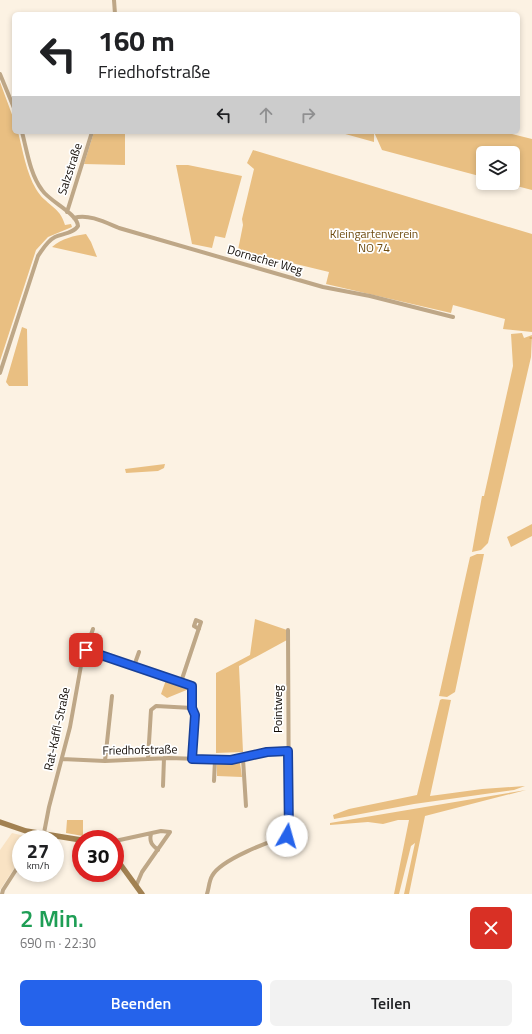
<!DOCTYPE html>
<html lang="de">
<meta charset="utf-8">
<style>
body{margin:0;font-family:"Titillium Web",sans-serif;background:#f2f2f2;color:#202124;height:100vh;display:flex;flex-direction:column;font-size:15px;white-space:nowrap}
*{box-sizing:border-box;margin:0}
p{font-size:13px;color:#757577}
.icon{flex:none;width:22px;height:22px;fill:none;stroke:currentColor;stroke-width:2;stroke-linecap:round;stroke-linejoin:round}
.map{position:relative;height:894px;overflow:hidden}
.side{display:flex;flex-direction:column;background:#fff;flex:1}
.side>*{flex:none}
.hud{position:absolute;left:12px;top:12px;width:508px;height:122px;border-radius:6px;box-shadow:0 2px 6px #0003;background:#fff;color:#202124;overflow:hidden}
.tools{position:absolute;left:476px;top:146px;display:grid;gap:8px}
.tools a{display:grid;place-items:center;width:44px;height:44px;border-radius:6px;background:#fff;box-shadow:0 2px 6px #0003;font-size:20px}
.speed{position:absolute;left:12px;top:830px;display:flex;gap:8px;font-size:20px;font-weight:700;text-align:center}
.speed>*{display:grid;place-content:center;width:52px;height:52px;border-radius:50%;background:#fff;box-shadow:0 2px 6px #0003;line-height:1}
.speed small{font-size:10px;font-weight:400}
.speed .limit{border:6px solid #d22;background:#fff;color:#111}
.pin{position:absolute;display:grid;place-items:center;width:34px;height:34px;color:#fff;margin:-17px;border-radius:8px;box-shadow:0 2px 6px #0006}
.me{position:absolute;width:44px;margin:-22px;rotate:7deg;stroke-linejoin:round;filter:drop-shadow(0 0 3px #0008)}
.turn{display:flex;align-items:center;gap:14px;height:84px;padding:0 20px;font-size:18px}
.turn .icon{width:52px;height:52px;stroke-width:2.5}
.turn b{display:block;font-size:28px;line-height:34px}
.lanes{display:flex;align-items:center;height:38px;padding:0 20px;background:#0003;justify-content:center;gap:20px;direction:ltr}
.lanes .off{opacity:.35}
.round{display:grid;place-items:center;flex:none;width:42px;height:42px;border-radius:6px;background:#f2f2f2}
.overview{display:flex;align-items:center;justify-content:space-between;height:68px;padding:0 20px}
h1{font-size:24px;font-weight:600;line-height:30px;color:#1e9e55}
.button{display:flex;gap:8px;margin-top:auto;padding:8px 20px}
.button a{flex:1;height:46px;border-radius:6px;background:#2563eb;color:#fff;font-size:16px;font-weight:600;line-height:46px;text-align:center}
.button a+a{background:#f2f2f2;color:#202124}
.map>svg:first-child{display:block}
</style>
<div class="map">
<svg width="532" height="894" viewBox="0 0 532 894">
<rect width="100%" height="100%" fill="#fcf2e3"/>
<path fill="#f9e3c4" d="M12,833L33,838L21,839V858L0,890V850Z"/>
<path fill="#e9bf82" d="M0,82L14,120V132H18C23,151 26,172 36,189C45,205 60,206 65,225L71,224L72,227L48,237L36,250L0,361Z
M94,132H125V165L84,164Z
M338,132H374V142Z
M374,132H504L532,139V190L505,183H513V153H483V177L382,150Z
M253,150L532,234V332L503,329L505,319L453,305L451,313L326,284L329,272L238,250L243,225L242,219L254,169L247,163Z
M176,165H188L242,176L225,238L215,236L212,248L192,244Z
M86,234L91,242L97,257L52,247C62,238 74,236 86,234Z
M22,327L27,329L28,386H9L6,382Z
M522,333L524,338L532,335L531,357L488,543L481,550L472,552L482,496H484L513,366L511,334Z
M165,464L164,468L158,471L126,473L125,469Z
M532,524V536L511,547L507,537Z
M477,554H484L455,692L447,697L439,696L470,557Z
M255,619L287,630V640L239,666L243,752L216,753V673L250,655Z
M166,680L188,687L189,689L167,698L161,694Z
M442,699L451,700L430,796L482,789L525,786L514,790L414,804L334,819L333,815L349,809L417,795L440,700Z
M240,762L242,777L217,776V764Z
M526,790L425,816L409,894H404L415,843L411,846L399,894H394L409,820H398L383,824L368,822L330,825V823Z
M67,820H83V836L66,833Z"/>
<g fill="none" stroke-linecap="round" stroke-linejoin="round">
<path stroke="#cd9a4c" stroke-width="1" d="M530,338H532"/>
<path stroke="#bea787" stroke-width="4" d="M114,0L115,14
M0,74L14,108
M67,212L92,132
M74,218C88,213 107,223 119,228L323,287L370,296L453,317
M0,373L38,256C43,249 47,241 55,237C62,234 74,233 78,226C77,213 50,202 42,190C30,174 27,151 22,132
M86,650L190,685L192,688V708
M134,666L139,652
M181,682L201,622L196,620L194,626L199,629
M62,759L105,761L169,758L231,760L267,752L288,751
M148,759L151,710L156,706L192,708L194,710L192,759
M243,759L246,806
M105,761L112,696
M214,781L215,760
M163,786L164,758
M44,833L49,807L70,727L82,660L93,629
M151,834C149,842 152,845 158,850
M115,841L161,831L170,832L142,872L136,886
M2,894L3,890L21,862
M207,894C209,888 209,881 212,876C221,859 271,841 289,835L288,630"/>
<path stroke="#a28151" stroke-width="5.5" d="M0,822L26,831L81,840
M115,857L142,894"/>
</g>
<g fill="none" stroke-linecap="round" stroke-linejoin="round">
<g stroke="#184099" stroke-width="10">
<path id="route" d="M86,650L192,686V708L195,715L192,759L231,760L267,752L288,751L289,835L287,836"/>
</g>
<use href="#route" stroke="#2563eb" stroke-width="7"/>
</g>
<g text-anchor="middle" stroke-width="3.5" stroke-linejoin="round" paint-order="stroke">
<g font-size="12" fill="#100a04" stroke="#fff">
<text transform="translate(70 169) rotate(-72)" y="4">Salzstraße</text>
<text transform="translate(265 260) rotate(16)" y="4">Dornacher Weg</text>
<text transform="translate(278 709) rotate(-90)" y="4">Pointweg</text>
<text transform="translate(57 729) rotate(-78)" y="4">Rat-Kaffl-Straße</text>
<text transform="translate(140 750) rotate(-1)" y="4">Friedhofstraße</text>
</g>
<g font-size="12" fill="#6f4c10" stroke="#fff">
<text x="374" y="238">Kleingartenverein<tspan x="374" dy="14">NO 74</tspan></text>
</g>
</g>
</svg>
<div class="tools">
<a><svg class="icon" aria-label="layers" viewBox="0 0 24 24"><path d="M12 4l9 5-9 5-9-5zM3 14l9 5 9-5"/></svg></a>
</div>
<div class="speed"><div>27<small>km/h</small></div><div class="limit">30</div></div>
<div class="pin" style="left:86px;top:650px;background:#d93025"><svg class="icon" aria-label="arrive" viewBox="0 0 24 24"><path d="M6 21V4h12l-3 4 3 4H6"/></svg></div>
<svg class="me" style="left:287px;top:836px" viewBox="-20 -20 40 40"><circle r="19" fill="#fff"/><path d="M0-13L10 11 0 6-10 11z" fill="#2563eb"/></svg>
<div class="hud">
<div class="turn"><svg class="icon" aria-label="left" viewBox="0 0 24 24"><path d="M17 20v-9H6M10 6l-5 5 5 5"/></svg><div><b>160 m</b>Friedhofstraße</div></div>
<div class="lanes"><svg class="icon" aria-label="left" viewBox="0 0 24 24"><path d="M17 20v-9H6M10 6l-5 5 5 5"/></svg><svg class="icon off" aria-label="ahead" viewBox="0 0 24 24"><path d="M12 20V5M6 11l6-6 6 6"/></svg><svg class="icon off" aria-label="right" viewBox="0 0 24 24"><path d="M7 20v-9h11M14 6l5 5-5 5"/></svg></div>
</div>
</div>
<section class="side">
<div class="overview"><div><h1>2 Min.</h1><p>690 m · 22:30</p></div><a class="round" style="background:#d93025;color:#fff"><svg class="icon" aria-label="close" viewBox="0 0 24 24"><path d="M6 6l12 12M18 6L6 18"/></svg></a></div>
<div class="button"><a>Beenden</a><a>Teilen</a></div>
</section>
